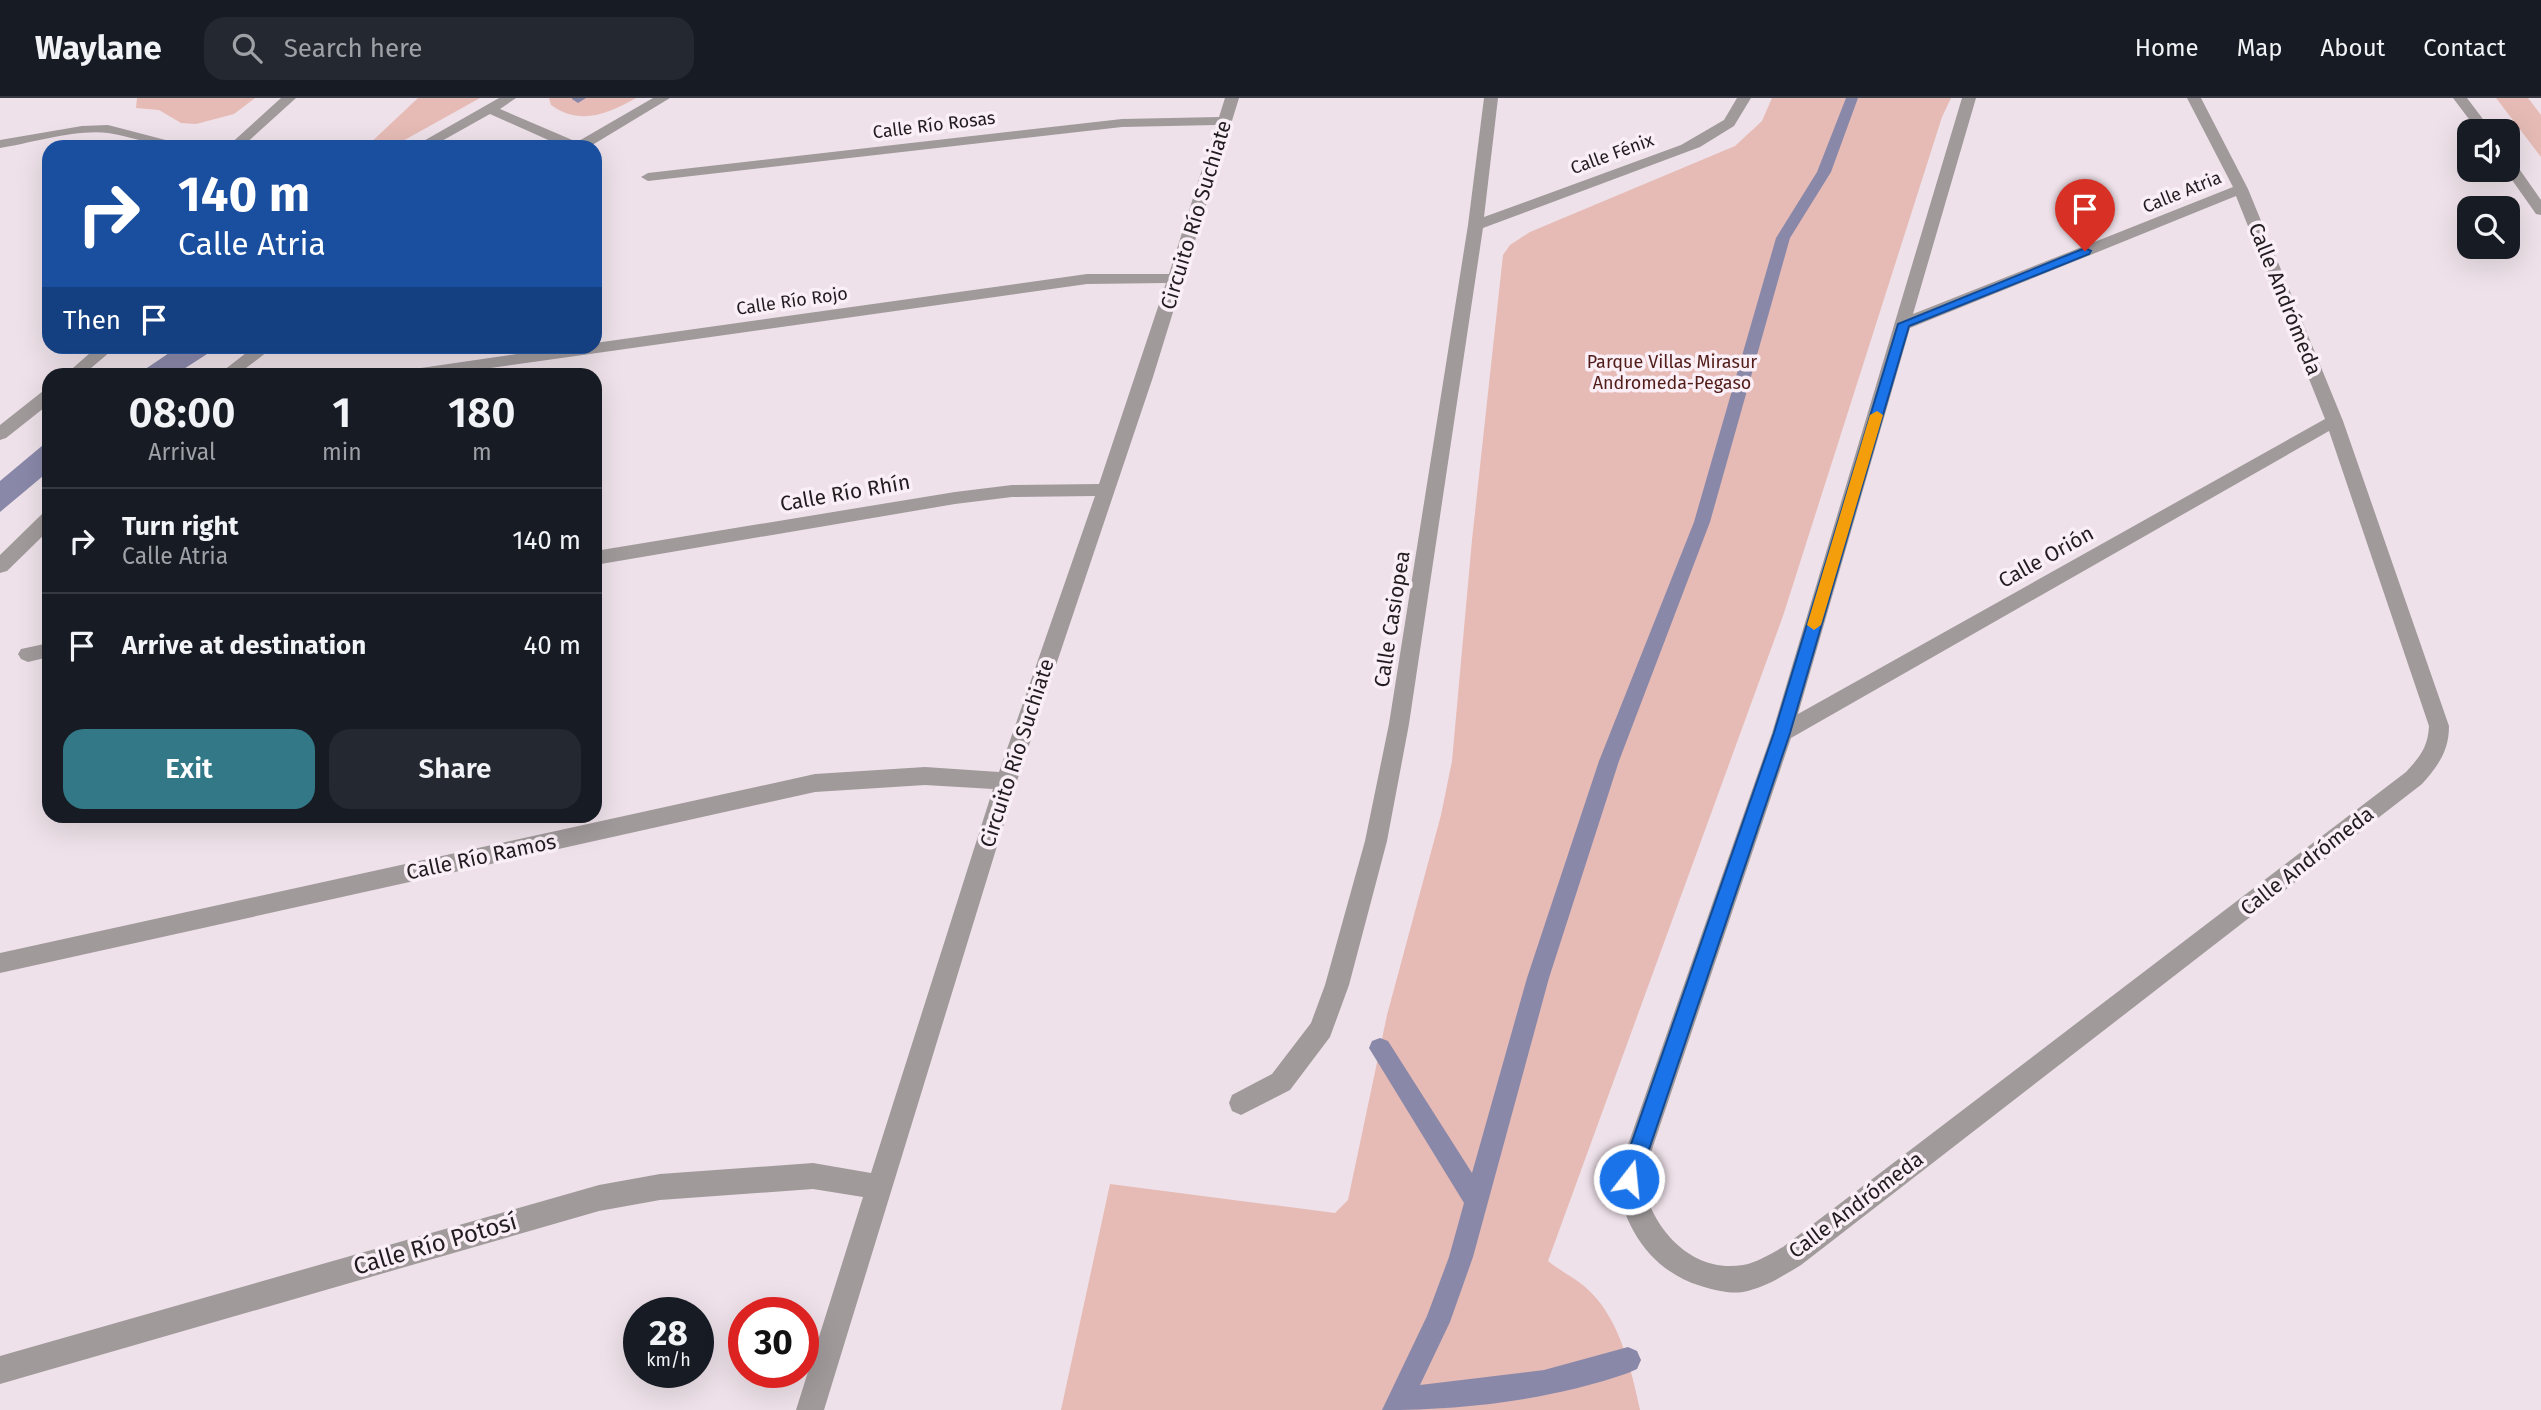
<!DOCTYPE html>
<meta charset="utf-8">
<style>
body{margin:0;font-family:"Fira Sans",sans-serif;background:#242831;color:#f1f3f6;height:100vh;display:flex;flex-direction:column;font-size:26px;white-space:nowrap}
*{box-sizing:border-box;margin:0}
p{font-size:23px;color:#9ea1a6}
.icon{flex:none;width:38px;height:38px;fill:none;stroke:currentColor;stroke-width:2;stroke-linecap:round;stroke-linejoin:round}
.map{position:relative;flex:1;overflow:hidden}
.panel{position:absolute;left:42px;top:270px;width:560px;height:455px;display:flex;flex-direction:column;background:#171b24;border-radius:21px;box-shadow:0 7px 28px #0002}
.panel>*{flex:none}
.banner{position:absolute;left:42px;top:42px;width:560px;height:214px;border-radius:21px;box-shadow:0 7px 28px #0002;background:#1a4fa0;color:#fff;overflow:hidden}
.buttons{position:absolute;left:2457px;top:21px;display:grid;gap:14px}
.buttons a{display:grid;place-items:center;width:63px;height:63px;border-radius:14px;background:#171b24;box-shadow:0 7px 28px #0002;font-size:35px}
.speed{position:absolute;left:623px;top:1199px;display:flex;gap:14px;font-size:35px;font-weight:700;text-align:center}
.speed>*{display:grid;place-content:center;width:91px;height:91px;border-radius:50%;background:#171b24;box-shadow:0 7px 28px #0002;line-height:1}
.speed small{font-size:18px;font-weight:400}
.speed .limit{border:10px solid #d22;background:#fff;color:#111}
.pin{position:absolute;display:grid;place-items:center;width:60px;height:60px;color:#fff;margin:-72px -30px;border-radius:50% 50% 50% 0;rotate:-45deg;box-shadow:0 0 7px #0007}
.pin .icon{rotate:45deg}
.me{position:absolute;width:77px;margin:-38px;rotate:16deg;stroke-linejoin:round;filter:drop-shadow(0 0 5px #0008)}
.turn{display:flex;align-items:center;gap:24px;height:147px;padding:0 21px;font-size:32px}
.turn .icon{width:91px;height:91px;stroke-width:2.5}
.turn b{display:block;font-size:49px;line-height:60px}
.then{display:flex;align-items:center;height:66px;padding:0 21px;background:#0003;gap:14px;font-size:26px}
.eta{display:flex;justify-content:space-evenly;align-items:center;height:119px;text-align:center}
.eta b{font-size:42px;font-weight:600;line-height:49px}
.button{display:flex;gap:14px;margin-top:auto;padding:14px 21px}
.button a{flex:1;height:80px;border-radius:21px;background:#337886;color:#fff;font-size:28px;font-weight:600;line-height:80px;text-align:center}
.button a+a{background:#242831;color:#f1f3f6}
ul{padding:0;list-style:none}
li{display:flex;align-items:center;gap:21px;height:105px;padding:0 21px;border-top:2px solid #363941}
li div{flex:1}
li b{display:block;font-size:26px}
li em{font-style:normal}
header{display:flex;align-items:center;gap:42px;box-sizing:border-box;height:98px;padding:0 35px;background:#171b24;border-bottom:2px solid #363941}
header strong{font-size:33px}
nav{display:flex;gap:38px;margin-inline-start:auto;font-size:24px}
.search{width:490px;height:63px;background:#242831;display:flex;align-items:center;gap:18px;box-sizing:border-box;padding:0 24px;border-radius:21px;color:#9ea1a6;font-size:26px}
.map>svg:first-child{display:block}
</style>
<header>
<strong>Waylane</strong>
<div class="search"><svg class="icon" aria-label="search" viewBox="0 0 24 24"><circle cx="10" cy="10" r="6"/><path d="M15 15l6 6"/></svg>Search here</div>
<nav><a>Home</a><a>Map</a><a>About</a><a>Contact</a></nav>
</header>
<div class="map">
<svg width="2541" height="1312" viewBox="0 0 2541 1312">
<rect width="100%" height="100%" fill="#eee1e9"/>
<path fill="#e6bbb5" d="M137,0H255L234,16L196,26L181,25L159,12L136,10Z
M418,0H480L392,49H366Z
M549,0H636C608,16 580,28 551,7Z
M1772,0H1951L1942,19L1783,518L1548,1163C1559,1172 1573,1179 1584,1188C1619,1217 1631,1270 1640,1312H1061L1110,1086L1335,1115L1348,1102L1387,917L1441,717L1452,663L1472,442L1503,157L1510,147L1530,134L1735,48L1762,23Z
M2496,0H2528L2541,17V59Z"/>
<path fill="#8a88a9" d="M178,249H218L176,276H138Z
M49,342V373L0,414V383Z"/>
<g fill="none" stroke-linecap="round" stroke-linejoin="round">
<path fill="#8a88a9" fill-rule="evenodd" d="M586,0L578,5L572,1V0Z
M1846,0H1858L1831,74L1790,140L1710,424L1619,663L1549,880L1473,1159L1450,1224L1420,1287L1544,1272L1628,1249L1637,1253L1641,1262L1637,1271L1628,1275C1550,1302 1465,1312 1382,1312L1427,1218L1449,1159L1464,1105L1369,950L1372,943L1380,940L1388,943L1472,1075L1527,880L1599,663L1694,424L1776,140L1817,74Z"/>
<path fill="#a09a9b" fill-rule="evenodd" d="M281,0H296L242,49H227Z
M499,0H516L500,11L577,44L653,0H670L589,49H564L490,16L431,49H413Z
M1225,0H1239L1153,279L1017,683L824,1312H796L863,1099L813,1091L660,1102L599,1113L0,1286V1258L599,1087L660,1076L813,1065L871,1075L993,691L925,687L815,694L0,875V855L815,676L925,669L999,674L1095,398L1012,399L955,406L595,467V453L955,394L1012,387L1099,386L1166,185L1087,186L448,276H406L414,271L572,248H595V245L1087,176H1169L1216,27L1122,29L648,83L641,79L648,75L1122,21L1219,19Z
M1484,0H1498L1484,119L1681,47L1724,22L1737,0H1751L1734,28L1700,49L1483,130L1409,626L1387,743L1349,887L1330,939L1290,992L1241,1017L1232,1013L1229,1005L1232,997L1272,976L1311,925L1325,887L1365,743L1389,626L1468,127Z
M1962,0H1976L1913,216L2233,89L2187,0H2201L2248,91L2343,323L2449,628C2449,653 2438,668 2422,686L1801,1167C1783,1178 1764,1190 1743,1194C1729,1196 1714,1192 1701,1188C1651,1173 1624,1130 1616,1081L1772,635ZM2236,98L2325,321L1798,616L1910,230ZM2329,333L2429,628C2428,649 2420,659 2406,674L1783,1149C1770,1156 1758,1164 1743,1167C1690,1176 1650,1128 1642,1081L1791,640Z
M2453,0H2467L2492,33H2478Z
M108,27L181,46L183,49C155,49 135,39 108,35C76,31 32,45 0,50V42L82,28Z
M2508,61L2513,62L2541,102V117L2536,116L2505,72H2508Z
M98,248H117L84,276H66Z
M255,248H275L238,276H219Z
M49,292V306L6,340L0,342V327L43,293Z
M49,415V432L7,473L0,475V457L42,416Z
M49,545V559L28,564L21,561L18,556L21,551Z"/>
</g>
<path fill="#1a73e8" stroke="#114b97" stroke-width="2" d="M2085,150L2091,153L2089,156L1909,228L1790,635L1639,1081L1636,1087L1629,1090L1622,1087L1619,1081L1774,635L1898,226Z"/>
<path fill="#f59e0b" d="M1877,313L1883,317L1821,527L1814,532L1807,527L1870,317Z"/>
<g text-anchor="middle" stroke-width="7" stroke-linejoin="round" paint-order="stroke">
<g font-size="18" fill="#211c1f" stroke="#fbeff7">
<text transform="translate(934 27) rotate(-7)" y="6">Calle Río Rosas</text>
<text transform="translate(1612 56) rotate(-20)" y="6">Calle Fénix</text>
<text transform="translate(2182 94) rotate(-22)" y="6">Calle Atria</text>
<text transform="translate(792 203) rotate(-8)" y="6">Calle Río Rojo</text>
</g>
<g font-size="18" fill="#511c17" stroke="#fbeff7">
<text x="1672" y="270">Parque Villas Mirasur<tspan x="1672" dy="21">Andromeda-Pegaso</tspan></text>
</g>
<g font-size="21" fill="#211c1f" stroke="#fbeff7">
<text transform="translate(1196 117) rotate(-73)" y="7">Circuito Río Suchiate</text>
<text transform="translate(2285 201) rotate(68)" y="7">Calle Andrómeda</text>
<text transform="translate(845 395) rotate(-10)" y="7">Calle Río Rhín</text>
<text transform="translate(2046 459) rotate(-29)" y="7">Calle Orión</text>
<text transform="translate(1392 521) rotate(-81)" y="7">Calle Casiopea</text>
<text transform="translate(1017 655) rotate(-72)" y="7">Circuito Río Suchiate</text>
<text transform="translate(481 759) rotate(-12)" y="7">Calle Río Ramos</text>
<text transform="translate(2307 763) rotate(-38)" y="7">Calle Andrómeda</text>
<text transform="translate(1856 1107) rotate(-37)" y="7">Calle Andrómeda</text>
</g>
<g font-size="24" fill="#211c1f" stroke="#fbeff7">
<text transform="translate(435 1146) rotate(-16)" y="8">Calle Río Potosí</text>
</g>
</g>
</svg>
<div class="buttons">
<a><svg class="icon" aria-label="sound" viewBox="0 0 24 24"><path d="M4 9h4l5-4v14l-5-4H4zM17 9q2 3 0 6"/></svg></a>
<a><svg class="icon" aria-label="search" viewBox="0 0 24 24"><circle cx="10" cy="10" r="6"/><path d="M15 15l6 6"/></svg></a>
</div>
<div class="speed"><div>28<small>km/h</small></div><div class="limit">30</div></div>
<div class="pin" style="left:2085px;top:153px;background:#d93025"><svg class="icon" aria-label="arrive" viewBox="0 0 24 24"><path d="M6 21V4h12l-3 4 3 4H6"/></svg></div>
<svg class="me" style="left:1629px;top:1081px" viewBox="-20 -20 40 40"><circle r="17" fill="#1a73e8" stroke="#fff" stroke-width="3"/><path d="M0-11L8 9 0 5-8 9z" fill="#fff"/></svg>
<div class="banner">
<div class="turn"><svg class="icon" aria-label="right" viewBox="0 0 24 24"><path d="M7 20v-9h11M14 6l5 5-5 5"/></svg><div><b>140 m</b>Calle Atria</div></div>
<div class="then">Then<svg class="icon" aria-label="arrive" viewBox="0 0 24 24"><path d="M6 21V4h12l-3 4 3 4H6"/></svg></div>
</div>
<section class="panel">
<div class="eta">
<div><b>08:00</b><p>Arrival</p></div>
<div><b>1</b><p>min</p></div>
<div><b>180</b><p>m</p></div>
</div>
<ul>
<li><svg class="icon" aria-label="right" viewBox="0 0 24 24"><path d="M7 20v-9h11M14 6l5 5-5 5"/></svg><div><b>Turn right</b><p>Calle Atria</p></div><em>140 m</em></li>
<li><svg class="icon" aria-label="arrive" viewBox="0 0 24 24"><path d="M6 21V4h12l-3 4 3 4H6"/></svg><div><b>Arrive at destination</b></div><em>40 m</em></li>
</ul>
<div class="button"><a>Exit</a><a>Share</a></div>
</section>
</div>
